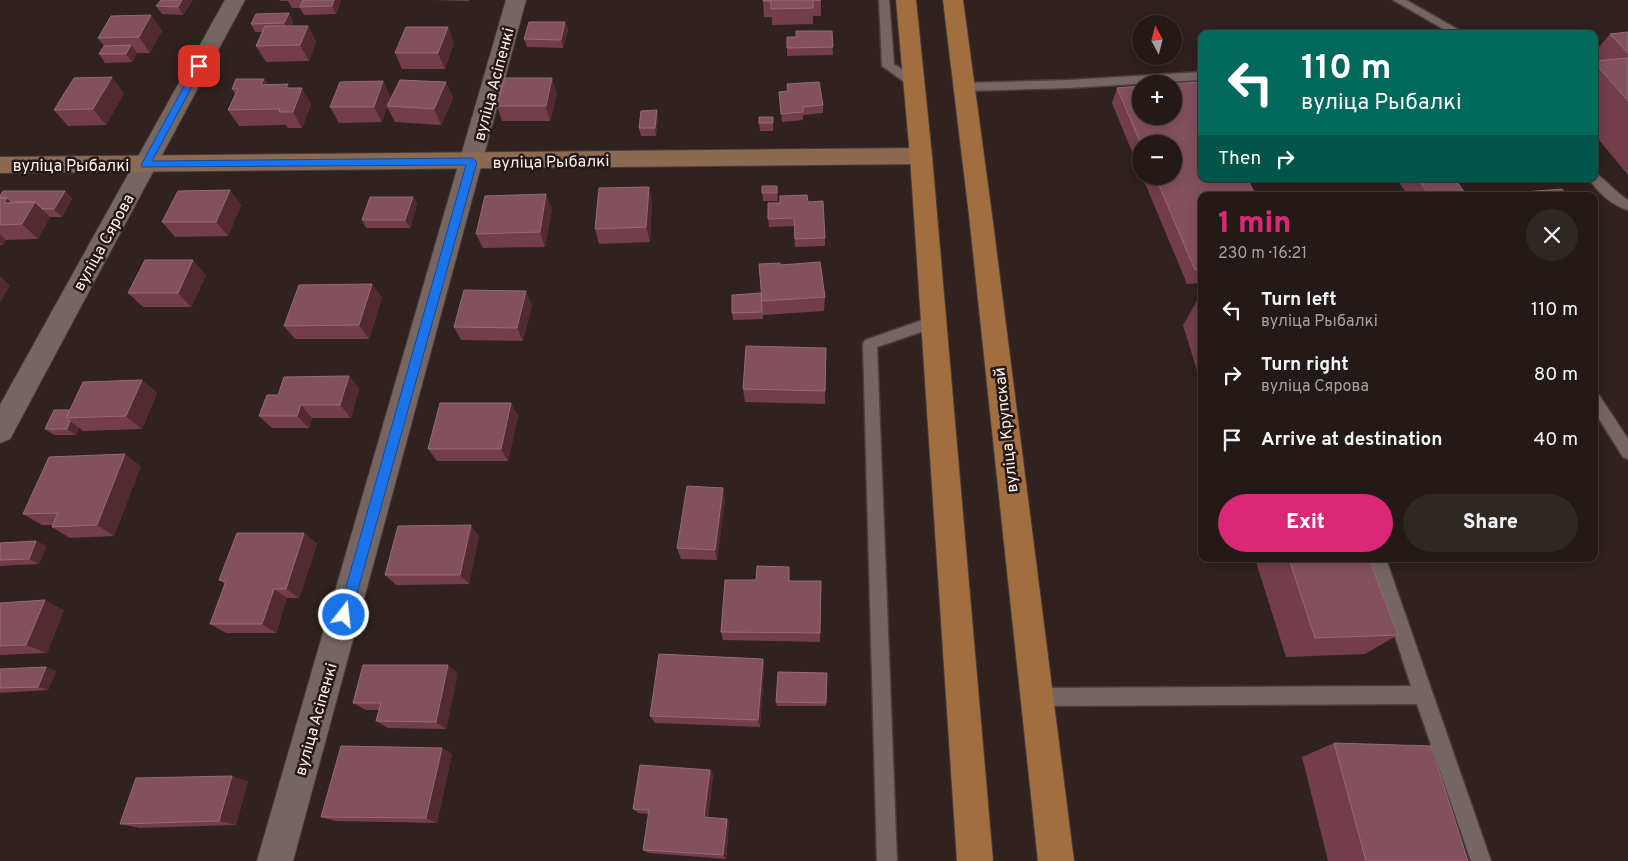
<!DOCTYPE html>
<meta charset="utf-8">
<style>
body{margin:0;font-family:Overpass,sans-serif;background:#2f2724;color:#f1f3f6;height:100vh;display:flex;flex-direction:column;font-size:19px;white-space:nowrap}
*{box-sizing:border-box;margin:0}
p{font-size:16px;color:#a3a1a1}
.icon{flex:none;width:28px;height:28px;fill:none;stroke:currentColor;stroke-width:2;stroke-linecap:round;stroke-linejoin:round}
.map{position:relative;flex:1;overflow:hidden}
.details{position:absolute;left:1198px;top:192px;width:400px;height:370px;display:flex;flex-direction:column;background:#231a17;border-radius:10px;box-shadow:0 2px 12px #0003,0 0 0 1px #403836}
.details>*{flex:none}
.hud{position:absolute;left:1198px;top:30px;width:400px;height:152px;border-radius:10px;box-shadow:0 2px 12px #0003,0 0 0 1px #403836;background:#00695c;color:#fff;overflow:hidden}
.needle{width:32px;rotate:353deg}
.tools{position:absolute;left:1132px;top:15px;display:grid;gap:10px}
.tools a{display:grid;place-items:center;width:50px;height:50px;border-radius:50%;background:#231a17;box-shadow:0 2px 12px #0003,0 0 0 1px #403836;font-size:25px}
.pin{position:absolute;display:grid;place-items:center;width:42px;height:42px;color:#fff;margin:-21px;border-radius:10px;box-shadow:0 2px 8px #0006}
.me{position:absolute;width:55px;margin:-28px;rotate:16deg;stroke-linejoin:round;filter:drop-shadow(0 0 4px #0008)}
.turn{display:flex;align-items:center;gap:18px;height:105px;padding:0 20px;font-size:22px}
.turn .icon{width:65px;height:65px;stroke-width:2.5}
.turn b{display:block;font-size:35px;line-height:42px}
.then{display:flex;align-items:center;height:48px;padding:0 20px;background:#0003;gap:10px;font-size:19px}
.round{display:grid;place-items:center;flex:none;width:52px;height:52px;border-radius:26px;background:#2f2724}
.headline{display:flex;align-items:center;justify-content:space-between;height:85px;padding:0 20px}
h1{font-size:30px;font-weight:800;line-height:38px;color:#db2777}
.button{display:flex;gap:10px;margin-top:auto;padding:10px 20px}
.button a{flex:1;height:58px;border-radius:30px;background:#db2777;color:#fff;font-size:20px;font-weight:800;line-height:58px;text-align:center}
.button a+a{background:#2f2724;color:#f1f3f6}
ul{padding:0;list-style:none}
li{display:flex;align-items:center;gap:15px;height:65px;padding:0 20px}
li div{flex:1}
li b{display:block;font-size:19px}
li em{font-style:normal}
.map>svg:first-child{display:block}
</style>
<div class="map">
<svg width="1628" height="861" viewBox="0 0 1628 861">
<rect width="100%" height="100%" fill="#2f221f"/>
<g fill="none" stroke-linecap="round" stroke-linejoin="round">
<g stroke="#493e3c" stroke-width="3">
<path id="lane" d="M879,0H889L894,64L918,80L920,83L918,86H910L882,66Z
M1393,0H1406L1466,34H1452Z
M1201,72V80L1069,88L965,91L959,87L965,83L1069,80Z
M1594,173C1601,175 1617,194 1628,200V210C1611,205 1599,193 1589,179H1594Z
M934,316L939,318L941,322L939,326L877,347L897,861H877L863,344L865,340Z
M1594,393L1599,395L1628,439V459L1623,457L1594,411Z
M1370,559H1386L1491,861H1471L1417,704L1035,706L1029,703L1026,697L1029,691L1035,688L1411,686Z"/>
</g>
<g stroke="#493e3c" stroke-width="2">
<path id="street" d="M225,0H245L10,439L0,443V405Z
M506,0H526L293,861H257Z"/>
</g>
<g stroke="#493e3c" stroke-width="2">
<path id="secondary" d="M921,148L929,150L932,156L929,162L921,164L0,173V157Z"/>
</g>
<g stroke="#493e3c" stroke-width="2">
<path id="primary" d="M896,0H916L932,156L993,861H957L910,156Z
M943,0H963L992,215L1074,861H1038L969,215Z"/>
</g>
<use href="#lane" fill="#766663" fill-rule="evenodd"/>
<use href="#street" fill="#766663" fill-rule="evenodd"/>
<use href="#secondary" fill="#8c6a52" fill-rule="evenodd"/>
<use href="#primary" fill="#a26e40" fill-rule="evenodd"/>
</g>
<path fill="#743d4b" d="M193,0L183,15L162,14L156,6Z
M279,0H341L336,14L304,15L300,8H292L288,1H280Z
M431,0H469V1Z
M763,0H821V16H813V24L772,25V17H764Z
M289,13L293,22L291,26H308L316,42L309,61L266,62L256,46L263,32H255L251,24Z
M151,15L162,31L150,53H137L132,62L105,63L99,54L104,46L98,38Z
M565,22L568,30L563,48L527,47L524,39Z
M448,27L454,43L445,69H402L395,53Z
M832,31L833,55L787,56V37H796Z
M1628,32V175L1594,134V53L1610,34Z
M552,78L557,94L550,121H502L497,106Z
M264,79L267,84L291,88L311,104L302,128H288L286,125L239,126L228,110L235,94L232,89Z
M383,81L390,97L388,104L446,82L453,98L441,125L395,122L387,107L382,122L339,123L330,107Z
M787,84L823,105V113L803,115V120L782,122L779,92L787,91Z
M1117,88L1201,196V283L1187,284L1142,176H1174L1141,144V174L1112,103Z
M124,93L106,125L68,126L54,110Z
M773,117V131H760L759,123Z
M658,118L656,136H641L639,128Z
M1397,179H1455L1467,196H1408Z
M762,186H777L778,201H763Z
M230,190L241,205L228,236L175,237L162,222Z
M65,191L72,199L62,217H50L38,239L6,240L3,245H0V196Z
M413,197L417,204L410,228H366L362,220Z
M652,202L650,242L599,244L595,229Z
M808,202L825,238V246L795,247L794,226L769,227L768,219Z
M552,209L545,247L483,248L476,234Z
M780,265L825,297L824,311L763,315V319L733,320L732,313L761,293Z
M206,275L191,307H143L128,293Z
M372,284L382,298L369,339H295L284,326Z
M1201,294V384L1183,325Z
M532,305L523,341L461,340L454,327Z
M826,348L825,404L745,402L743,389Z
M349,376L359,389L351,418H312L309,428H272L259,416L278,395Z
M142,380L157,393L142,429L83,431L79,428L76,435H54L45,429L70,410Z
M511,403L518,416L508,461H437L428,449Z
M141,466L114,536L70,538L52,527L53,525H42L23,514Z
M725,499L717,560L681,559L677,548Z
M304,533L317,544L299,598H287L276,633H226L210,624L225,584L219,580Z
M479,536L469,584L396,585L385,575Z
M36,541L46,546L39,564L0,566V543Z
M1255,559H1369L1398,635L1365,654L1286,657Z
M789,581H821L820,642L723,640L721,632Z
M0,603L64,610L47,653L0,655Z
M763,659L764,667L760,727L655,723L650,716Z
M46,667L56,671L48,690L0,693V669Z
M458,673L446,729L388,728L376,721L379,710H366L353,703Z
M827,673L826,706H777L776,702Z
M1334,743L1468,861H1328L1302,757Z
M452,754L437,823L336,821L321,817Z
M710,770L713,775L708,818L727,819L729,823L726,859L648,853L643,850L649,814L638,813L633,809Z
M248,781L236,825L140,828L120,824Z"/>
<path fill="#522a32" d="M182,0H193L183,15L178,7Z
M334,0H341L336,14L332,6Z
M289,13L293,22L289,31L284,23Z
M151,15L162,31L150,53L139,37Z
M565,22L568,30L563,48L561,40Z
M308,26L316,42L309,61L300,45Z
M448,27L454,43L445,69L438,53Z
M131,45L137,53L132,62L126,54Z
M112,77L124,93L106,125L93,109Z
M552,78L557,94L550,121L546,106Z
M264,79L273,94L261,85Z
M383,81L390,97L382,122L374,107Z
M446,82L453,98L441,125L434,109Z
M302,88L311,104L302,128L293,112Z
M657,110L658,118L656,136L655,128Z
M649,187L652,202L650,242L646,227Z
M230,190L241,205L228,236L216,222Z
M65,191L72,199L62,217L54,209Z
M546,194L552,209L545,247L540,232Z
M413,197L417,204L410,228L405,220Z
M7,198L19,209L4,203Z
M35,202L50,217L38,239L22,224Z
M0,234L6,240L3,245L0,243Z
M193,260L206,275L191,307L178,293Z
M0,276L10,285L0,303Z
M372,284L382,298L369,339L359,325Z
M526,291L532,305L523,341L517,328Z
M349,376L359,389L351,418L340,405Z
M142,380L157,393L142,429L126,416Z
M511,403L518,416L508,461L501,449Z
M301,405L312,418L309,428L297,416Z
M70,421L79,428L76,435L67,429Z
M125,454L141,466L114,536L97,525Z
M723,488L725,499L717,560L715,550Z
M471,525L479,536L469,584L460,575Z
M304,533L317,544L299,598L286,589Z
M36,541L46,546L39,564L29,559Z
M274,589L287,598L276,633L262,624Z
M45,600L64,610L47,653L26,645Z
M763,659L764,667L760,727L758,720Z
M448,665L458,673L446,729L436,722Z
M46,667L56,671L48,690L38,687Z
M442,748L452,754L437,823L426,818Z
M710,770L713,775L708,822L704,817Z
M232,776L248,781L236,825L219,821Z
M727,819L729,823L726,859L723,855Z"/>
<path fill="#83505d" stroke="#966a74" d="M161,0H182L178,7L156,6Z
M303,0H334L332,6L300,7Z
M763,0H821H813V8L771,9V1H763Z
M289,13L284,23L251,24L256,14Z
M151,15L139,37L98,38L111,16Z
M529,22H565L561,40L524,39Z
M265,26H308L300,45L256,46Z
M406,27H448L438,53H395Z
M796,31H832L833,47L787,48V37H796Z
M1628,32V53L1610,34Z
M131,45L126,54H99L104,46Z
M1628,58V101L1594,62V61Z
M112,77L93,109L54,110L74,78Z
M505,78H552L546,106H497Z
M236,79H264L261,85L288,84L286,88H302L293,112H279L280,109L228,110L238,89H232Z
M400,80L446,82L434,109L387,106Z
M383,81L374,107H330L340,82Z
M819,82L823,105L803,107V112L781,114L779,92L788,91L787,84Z
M1199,82L1201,87V179H1247L1256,196H1201V270H1195L1155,176H1174V144H1141L1117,88L1141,86V116H1174V84H1171Z
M657,110L655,128H639L641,111Z
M759,117H773V123H759Z
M1418,179H1455L1467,196H1430Z
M762,186H777V193H762Z
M649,187L646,227L595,229L599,188Z
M1562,189L1568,196H1472Z
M230,190L216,222H162L178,191Z
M3,191H65L54,209H42L35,202H12L7,198H0V196Z
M546,194L540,232L476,234L485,196Z
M807,195L808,202L823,201L825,238L795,239L794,218L768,219V203H780V196Z
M370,197H413L405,220H362Z
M0,198H7L4,203L35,202L22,224L0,225Z
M1594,231L1597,236H1594Z
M145,260H193L178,293H128Z
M820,262L825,297L762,301L759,264L780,263V265Z
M372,284L359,325L284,326L299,285Z
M464,290L526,291L517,328L454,327Z
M761,293L762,312L732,313V295Z
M746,346L826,348L825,391L743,389Z
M349,376L340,405H301L297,416H259L267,395H278L284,377Z
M142,380L126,416L66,418L83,382Z
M440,403H511L501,449H428Z
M54,410H70L66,418L70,421L67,429H45Z
M125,454L97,525L52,527L58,513L23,514L49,457Z
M687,486L723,488L715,550L677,548Z
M471,525L460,575H385L398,526Z
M237,533H304L286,589H274L262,624H210L226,581L219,580Z
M36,541L29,559L0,560V543Z
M1289,559H1369L1398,635L1315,638Z
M757,566L789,567V581H821L820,633L721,632L725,580H756Z
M45,600L26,645L0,646V603Z
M659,654L763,659L758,720L650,716Z
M363,665H448L436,722L376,721L381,703H353Z
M46,667L38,687L0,688V669Z
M778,672L827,673L826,703L776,702Z
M1334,743L1431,746L1468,861H1366Z
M341,746L442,748L426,818L321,817Z
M640,765L710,770L704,817L727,819L723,855L643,850L649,810L633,809Z
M232,776L219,821L120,824L136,778Z"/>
<path fill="#1a73e8" stroke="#114b97" d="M199,63L203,66L152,161L472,158L477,162L351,615L349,620L344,621L340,620L338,615L466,165L142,167L141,165L195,66Z"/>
<g text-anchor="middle" stroke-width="5" stroke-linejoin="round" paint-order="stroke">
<g font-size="16" fill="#fcf2f0" stroke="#251816">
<text transform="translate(493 84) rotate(-75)" y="6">вуліца Асіпенкі</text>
<text transform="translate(551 161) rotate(-1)" y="6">вуліца Рыбалкі</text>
<text x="71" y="171">вуліца Рыбалкі</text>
<text transform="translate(103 242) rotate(-61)" y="6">вуліца Сярова</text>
<text transform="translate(1005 430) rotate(-96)" y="6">вуліца Крупскай</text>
<text transform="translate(315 719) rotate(-74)" y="6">вуліца Асіпенкі</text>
</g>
</g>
</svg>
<div class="tools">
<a><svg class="needle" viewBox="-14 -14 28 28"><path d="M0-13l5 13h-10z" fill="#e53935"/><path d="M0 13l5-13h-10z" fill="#a3a1a1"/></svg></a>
<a>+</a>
<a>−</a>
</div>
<div class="pin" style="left:199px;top:66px;background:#d93025"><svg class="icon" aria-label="arrive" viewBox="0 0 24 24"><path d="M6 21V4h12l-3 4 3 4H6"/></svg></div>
<svg class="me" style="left:344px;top:615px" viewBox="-20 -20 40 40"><circle r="17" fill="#1a73e8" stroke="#fff" stroke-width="3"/><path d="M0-11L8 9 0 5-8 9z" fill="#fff"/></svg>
<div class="hud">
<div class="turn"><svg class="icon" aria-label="left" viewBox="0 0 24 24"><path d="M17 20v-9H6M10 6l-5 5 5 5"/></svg><div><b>110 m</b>вуліца Рыбалкі</div></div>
<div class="then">Then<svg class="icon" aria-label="right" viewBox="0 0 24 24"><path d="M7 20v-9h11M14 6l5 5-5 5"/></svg></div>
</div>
<section class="details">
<div class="headline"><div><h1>1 min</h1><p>230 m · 16:21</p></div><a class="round"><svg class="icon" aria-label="close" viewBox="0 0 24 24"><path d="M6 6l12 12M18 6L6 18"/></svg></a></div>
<ul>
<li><svg class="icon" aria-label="left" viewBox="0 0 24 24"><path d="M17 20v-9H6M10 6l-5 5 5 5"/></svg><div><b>Turn left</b><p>вуліца Рыбалкі</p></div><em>110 m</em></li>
<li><svg class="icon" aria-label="right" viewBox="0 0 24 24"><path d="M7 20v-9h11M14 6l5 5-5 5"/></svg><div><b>Turn right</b><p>вуліца Сярова</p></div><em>80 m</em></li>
<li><svg class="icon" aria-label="arrive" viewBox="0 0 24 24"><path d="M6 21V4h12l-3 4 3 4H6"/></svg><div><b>Arrive at destination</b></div><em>40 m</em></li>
</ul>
<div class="button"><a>Exit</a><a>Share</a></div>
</section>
</div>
